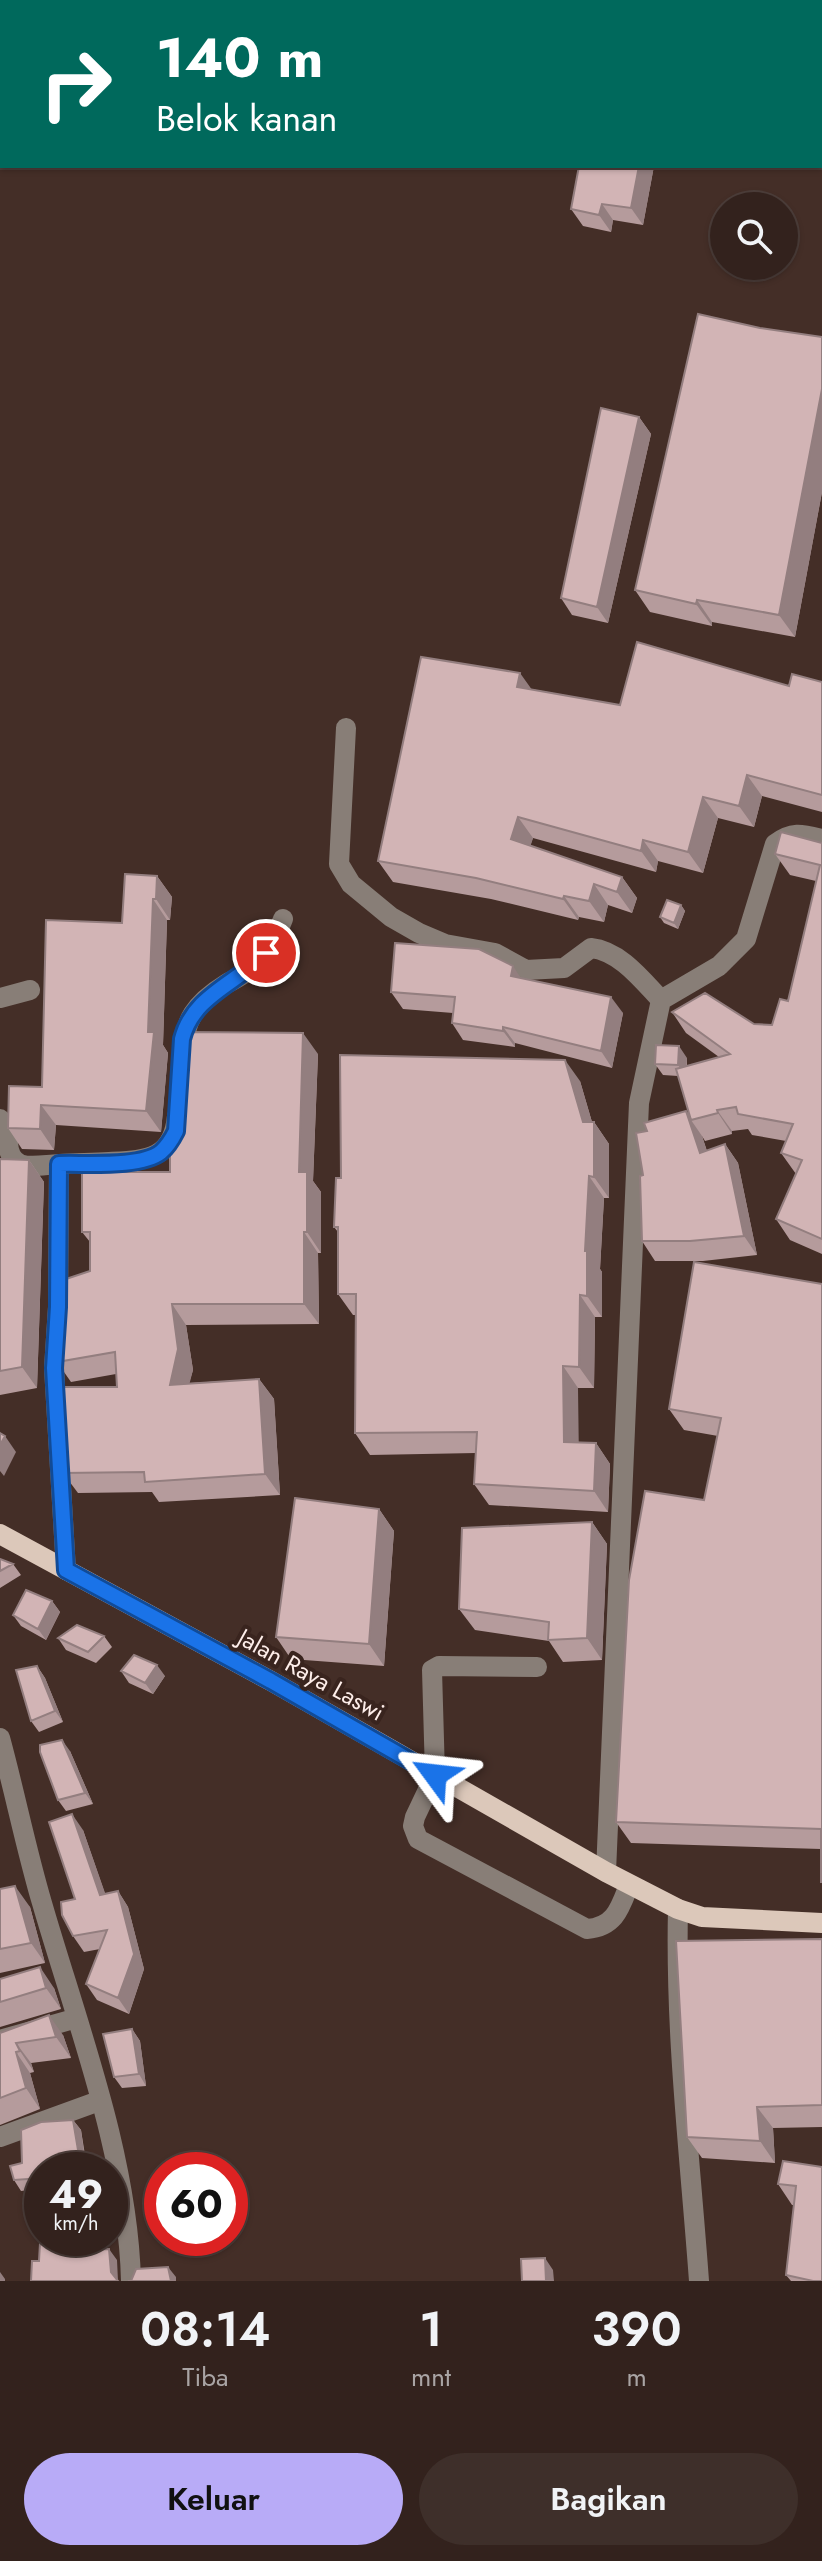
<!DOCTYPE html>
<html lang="id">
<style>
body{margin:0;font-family:Jost,sans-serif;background:#3e2f2a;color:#f1f3f6;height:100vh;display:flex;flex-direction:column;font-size:30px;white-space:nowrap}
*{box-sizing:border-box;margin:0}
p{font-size:26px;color:#a9a4a4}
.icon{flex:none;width:44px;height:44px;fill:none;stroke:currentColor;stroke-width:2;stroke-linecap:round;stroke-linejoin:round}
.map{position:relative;height:2281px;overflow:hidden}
.details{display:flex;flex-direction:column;background:#33221d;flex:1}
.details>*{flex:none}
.hud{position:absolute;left:0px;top:0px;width:822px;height:168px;box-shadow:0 2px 6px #0004,0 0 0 2px #4e3f3b;background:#00695c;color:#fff;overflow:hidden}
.tools{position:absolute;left:710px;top:192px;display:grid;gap:16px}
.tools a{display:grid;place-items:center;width:88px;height:88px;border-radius:50%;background:#33221d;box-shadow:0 2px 6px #0004,0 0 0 2px #4e3f3b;font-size:40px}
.speed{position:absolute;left:24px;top:2152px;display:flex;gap:16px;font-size:40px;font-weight:700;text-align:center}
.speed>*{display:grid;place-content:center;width:104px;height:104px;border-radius:50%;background:#33221d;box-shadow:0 2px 6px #0004,0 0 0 2px #4e3f3b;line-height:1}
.speed small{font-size:20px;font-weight:400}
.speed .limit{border:12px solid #d22;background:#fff;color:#111}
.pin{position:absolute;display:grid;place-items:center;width:68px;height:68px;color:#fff;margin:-34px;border:4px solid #fff;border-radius:50%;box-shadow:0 2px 8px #0007}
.me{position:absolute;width:88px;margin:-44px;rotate:300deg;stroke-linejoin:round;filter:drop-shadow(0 0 6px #0008)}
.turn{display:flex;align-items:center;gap:28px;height:168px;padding:0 24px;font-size:36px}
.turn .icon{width:104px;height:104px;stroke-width:2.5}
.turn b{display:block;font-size:56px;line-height:68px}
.eta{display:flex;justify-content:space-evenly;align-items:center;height:136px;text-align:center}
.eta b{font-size:48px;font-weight:600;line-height:56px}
.cta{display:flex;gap:16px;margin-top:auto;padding:16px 24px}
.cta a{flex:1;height:92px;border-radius:48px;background:#b8abf7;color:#111;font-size:32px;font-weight:600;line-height:92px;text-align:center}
.cta a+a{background:#3e2f2a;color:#f1f3f6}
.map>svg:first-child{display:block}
</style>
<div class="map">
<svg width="822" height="2281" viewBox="0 0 822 2281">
<rect width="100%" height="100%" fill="#442e27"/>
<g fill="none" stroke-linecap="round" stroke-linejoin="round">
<path stroke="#887e77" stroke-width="20" d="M346,728L339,864L351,884L391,917L419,933L445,944L495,953L526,970L564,968L591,948C620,951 642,980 661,1000
M0,998L30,990
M182,1056C184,1020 195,1003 226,984C235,979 246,974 253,967C268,954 276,937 283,919
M0,1119C7,1126 7,1133 8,1143C10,1174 36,1165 59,1164
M66,1570L54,1368L58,1307L59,1164C76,1163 93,1163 109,1162C146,1160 173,1160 177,1116
M537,1667L439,1666L432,1670L435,1775L415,1817L413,1826L418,1839L587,1929C615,1927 620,1908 629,1885
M0,1738C15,1793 26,1849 42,1903C77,2024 128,2155 131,2281
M606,1872L639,1103L661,1000L719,966L746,939L775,844C792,831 802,834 822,839
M678,1909C675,2034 690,2157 699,2281
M0,2040L77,2018
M0,2137L99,2101"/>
<path stroke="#dcc8ba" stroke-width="20" d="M0,1534L271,1681L606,1872L678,1909L702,1917L822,1923"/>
</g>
<path fill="#b59b9c" d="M654,166L643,225L613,220L611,232L583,226L571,209Z
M760,328L822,337V492L795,637L712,622V626L650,612L635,590Z
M639,417L651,434L608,623L572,615L561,598Z
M822,682V812L762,796L754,827L718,818L703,873L658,861L656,872L533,838L530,846L622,877L637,898L632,913L608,905L604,922L579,917L578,920L491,899L393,882L378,861L531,689L620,705Z
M822,843V1254L790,1240L776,1219L796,1174L781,1153L786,1141L752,1135L748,1129L732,1131V1134L705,1141L702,1136L707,1151L725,1144L738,1163L757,1255L703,1261H655L642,1241L643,1175L647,1131L686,1111L689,1114L678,1076L663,1075L655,1064L687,1058V1066L719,1057L686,1033L672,1012L754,1024L772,1025L788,1001L816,881L790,875L775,854Z
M157,876L172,897L170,920H167L163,1045L168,1053L161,1132L56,1125L54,1150L22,1149L8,1128L42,1087L122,923Z
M681,905L685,911L678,929L664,923L660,917Z
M522,978L623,1013L612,1068L515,1043V1047L463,1040L452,1023L453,1013L403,1009L391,992Z
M318,1054L313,1181L321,1192V1253H318L319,1324L186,1325L193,1370L189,1383L259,1379L274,1399L280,1495L159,1502L152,1492L78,1493L63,1473L117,1387L116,1374L71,1382L57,1362L90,1271V1242L82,1232L170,1172Z
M580,1081L592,1122H594L609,1144V1198H604L600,1269L602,1272V1317H595L594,1388H578V1442L596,1443L610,1464L608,1512L489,1505L474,1484L476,1453L370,1455L355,1433L356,1315H353L338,1294V1232L334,1227L341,1178Z
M0,1159L29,1160L44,1182L37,1388L0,1395Z
M822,1284V1883L821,1882V1849L631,1843L616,1822L704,1500L718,1436L684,1430L669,1409Z
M379,1509L394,1531L384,1666L291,1659L276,1637Z
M592,1522L607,1544L602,1660L563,1662L549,1641L475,1630L459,1609Z
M0,1559L13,1564L21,1575L0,1588Z
M52,1601L60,1612L46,1640L21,1626L13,1615Z
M104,1636L112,1647L96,1663L66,1650L58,1638Z
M37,1666L45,1678L63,1722L39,1732L31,1721Z
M121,1671L165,1676L153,1694L129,1683Z
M70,1751L93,1804L66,1811L58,1800Z
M83,1830L105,1894L118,1891L128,1907L144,1969L129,2014L97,2000L86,1984L100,1949L84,1952L73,1936L75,1899Z
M0,1889L30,1907L45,1963L0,1973Z
M822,1939V2127L773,2128L775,2163L702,2158L687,2137Z
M0,1979L54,1988L61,2009L0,2027Z
M132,2029L140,2041L146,2086L122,2088L114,2077Z
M0,2033L63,2035L71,2058L31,2063L34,2072L30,2073L40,2109L0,2125Z
M73,2120L81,2130L85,2155L97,2166L42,2170V2189L21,2191L14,2180L22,2163Z
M822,2167V2281H791L786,2275L794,2205H792L778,2184Z"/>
<path fill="#937e7f" d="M639,166H654L643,225L631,208Z
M602,204L613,220L611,232L599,215Z
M822,389V492L795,637L779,615Z
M639,417L651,434L608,623L597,607Z
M697,600L712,622V626L696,604Z
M520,673L535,694L517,687Z
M747,775L762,796L754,827L739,806Z
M703,797L718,818L703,873L688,852Z
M518,817L533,838L526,860L511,839Z
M643,840L658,861L656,872L641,851Z
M157,876L172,897L170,920L156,899Z
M622,877L637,898L632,913L617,892Z
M594,884L608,905L604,922L589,901Z
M564,896L579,917L578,920L563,899Z
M153,899L167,920L163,1045L168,1053L161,1132L146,1111L148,1032Z
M681,905L685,911L678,929L674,923Z
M513,966L524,983L511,976Z
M611,997L623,1013L612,1068L601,1051Z
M503,1027L515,1043V1047L503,1031Z
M303,1033L318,1054L313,1181L321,1192V1253L307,1232L299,1172Z
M679,1046L687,1058L686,1076L678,1065Z
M565,1060L580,1081L594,1129V1122L609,1144V1198L594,1177L583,1122Z
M41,1105L56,1125L54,1150L40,1129Z
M717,1110L732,1131V1134L718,1113Z
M686,1111L693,1120H691L702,1136L714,1173L700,1153Z
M725,1144L738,1163L757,1255L744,1236Z
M29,1160L44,1182L37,1388L22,1367Z
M589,1176L604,1198L600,1269L602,1272V1317L587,1296L585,1251Z
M304,1232L318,1253L319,1324L304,1304Z
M580,1295L595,1317L594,1388L579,1367Z
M172,1304L186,1325L193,1370L184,1405L170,1385Z
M563,1366L578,1388L579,1463L564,1442Z
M259,1379L274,1399L280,1495L265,1474Z
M5,1436L16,1452L4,1476L0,1471V1445Z
M596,1443L610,1464L608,1512L594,1491Z
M379,1509L394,1531L384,1666L369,1644Z
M592,1522L607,1544L602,1660L587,1638Z
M52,1601L60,1612L46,1640L38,1629Z
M157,1665L165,1676L153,1694L145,1683Z
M37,1666L45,1678L63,1722L55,1711Z
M62,1740L70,1751L93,1804L85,1793Z
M72,1814L83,1830L111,1910L100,1895Z
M15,1886L30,1907L45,1963L31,1943Z
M118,1891L128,1907L144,1969L129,2014L118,1998Z
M40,1967L54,1988L61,2009L46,1988Z
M49,2015L63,2035L71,2058L56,2037Z
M132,2029L140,2041L146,2086L139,2074Z
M16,2043L31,2063L34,2072L20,2051Z
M16,2052L30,2073L40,2109L26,2088Z
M757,2107L773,2128L775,2163L760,2141Z
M73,2120L81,2130L86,2167L79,2156Z
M90,2155L97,2166V2170H90Z
M90,2238H96L98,2261L91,2250Z
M109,2249L117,2260L118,2281L111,2272Z
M545,2258L553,2270L554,2281H546Z
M168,2267L176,2277V2281H171Z
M0,2272L5,2279V2281H0Z"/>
<path fill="#d2b4b5" stroke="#937e7f" stroke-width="2" d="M579,166H639L631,208L602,204L599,215L571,209Z
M698,314L760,328L822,337V389L779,615L697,600L696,604L635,590Z
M601,408L639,417L597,607L561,598Z
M637,642L789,686L792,674L822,682V795L747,775L739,806L703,797L688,852L643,840L641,851L518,817L511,839L622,877L617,892L594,884L589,901L564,896L563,899L476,878L378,861L421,657L520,673L517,687L620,705Z
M781,832L822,843V1239L776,1219L802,1160L781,1153L793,1124L738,1114L736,1107L717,1110L718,1113L691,1120L676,1069L730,1054L672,1012L705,993L754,1024L772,1025L780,999L788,1001L820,865L775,854Z
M125,874L157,876L156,899H153L148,1032H154L146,1111L41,1105L40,1129L8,1128L9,1086L42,1087L46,920L122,923Z
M667,900L681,905L674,923L660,917Z
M395,943L479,949L513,966L511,976L611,997L601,1051L503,1027V1031L452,1023L455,997L391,992Z
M180,1032L303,1033L299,1172H307V1232H304V1304H172L178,1349L170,1385L259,1379L265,1474L145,1482L144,1472L63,1473L62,1387H117L115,1352L57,1362L54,1328L57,1282L90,1271V1232H82V1172H170V1123L175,1111Z
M656,1045L679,1046L678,1065L655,1064Z
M340,1055L565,1060L583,1122H594V1177L589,1176L585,1251H587V1296L580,1295L579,1367L563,1366L564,1442L596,1443L594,1491L474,1484L477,1432L355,1433L356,1294H338V1227H334L336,1178H341Z
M686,1111L700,1153L725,1144L744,1236L690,1241H642L640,1176L643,1175L636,1133L647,1131L644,1123Z
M0,1159L29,1160L22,1367L0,1371Z
M694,1262L822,1284V1882H821V1829L616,1822L629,1580L645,1491L704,1500L721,1418L669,1409Z
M0,1433L5,1436L0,1445Z
M295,1498L379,1509L369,1644L276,1637Z
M592,1522L587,1638L548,1640L549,1622L459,1609L462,1528Z
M0,1559L13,1564L0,1571Z
M26,1590L52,1601L38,1629L13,1615Z
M77,1625L104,1636L88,1652L58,1638Z
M134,1655L157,1665L145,1683L121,1671Z
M37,1666L55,1711L31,1721L16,1670Z
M62,1740L85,1793L58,1800L40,1752V1745Z
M72,1814L100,1895L118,1891L134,1954L118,1998L86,1984L107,1930L73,1936L62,1915L61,1902L75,1899L49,1822Z
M15,1886L31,1943L0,1949V1889Z
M822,1939V2105L757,2107L760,2141L687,2137L676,1941Z
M40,1967L46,1988L0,2002V1979Z
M49,2015L56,2037L16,2043L20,2051L16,2052L26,2088L0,2098V2033Z
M132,2029L139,2074L114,2077L103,2034Z
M73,2120L79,2156L90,2155V2170H42V2178L14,2180L10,2166L22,2163L21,2130L41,2122Z
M783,2161L822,2167V2281H813L786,2275L796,2186L778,2184Z
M42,2207V2238H90L91,2250L109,2249L111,2272L118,2281H31L32,2261H39Z
M545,2258L546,2281H522L521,2259Z
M168,2267L171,2281H128H131L136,2269Z"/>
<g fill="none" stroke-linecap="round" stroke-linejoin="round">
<g stroke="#114b97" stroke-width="20">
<path id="route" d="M266,953C238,983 193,995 182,1039L176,1131C172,1139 168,1146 161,1152C141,1168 85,1163 59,1164L58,1307L54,1368L66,1570L271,1681L435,1775"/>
</g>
<use href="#route" stroke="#1a73e8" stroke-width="14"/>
</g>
<g text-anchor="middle" stroke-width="8" stroke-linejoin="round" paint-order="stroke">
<g font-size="24" fill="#feeeea" stroke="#39241e">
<text transform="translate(311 1675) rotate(29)" y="8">Jalan Raya Laswi</text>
</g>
</g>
</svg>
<div class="tools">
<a><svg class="icon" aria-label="search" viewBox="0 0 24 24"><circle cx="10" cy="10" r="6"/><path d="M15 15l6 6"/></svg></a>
</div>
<div class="speed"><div>49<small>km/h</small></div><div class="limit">60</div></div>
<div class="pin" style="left:266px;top:953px;background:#d93025"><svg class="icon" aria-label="arrive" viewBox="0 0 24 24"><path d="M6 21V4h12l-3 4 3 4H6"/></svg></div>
<svg class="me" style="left:435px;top:1775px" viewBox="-20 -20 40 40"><path d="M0-17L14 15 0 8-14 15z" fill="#1a73e8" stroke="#fff" stroke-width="4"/></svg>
<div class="hud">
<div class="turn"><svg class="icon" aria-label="right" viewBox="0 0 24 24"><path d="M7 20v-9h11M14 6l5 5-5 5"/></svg><div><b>140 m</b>Belok kanan</div></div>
</div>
</div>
<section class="details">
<div class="eta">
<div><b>08:14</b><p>Tiba</p></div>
<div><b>1</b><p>mnt</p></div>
<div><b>390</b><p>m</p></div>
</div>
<div class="cta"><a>Keluar</a><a>Bagikan</a></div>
</section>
